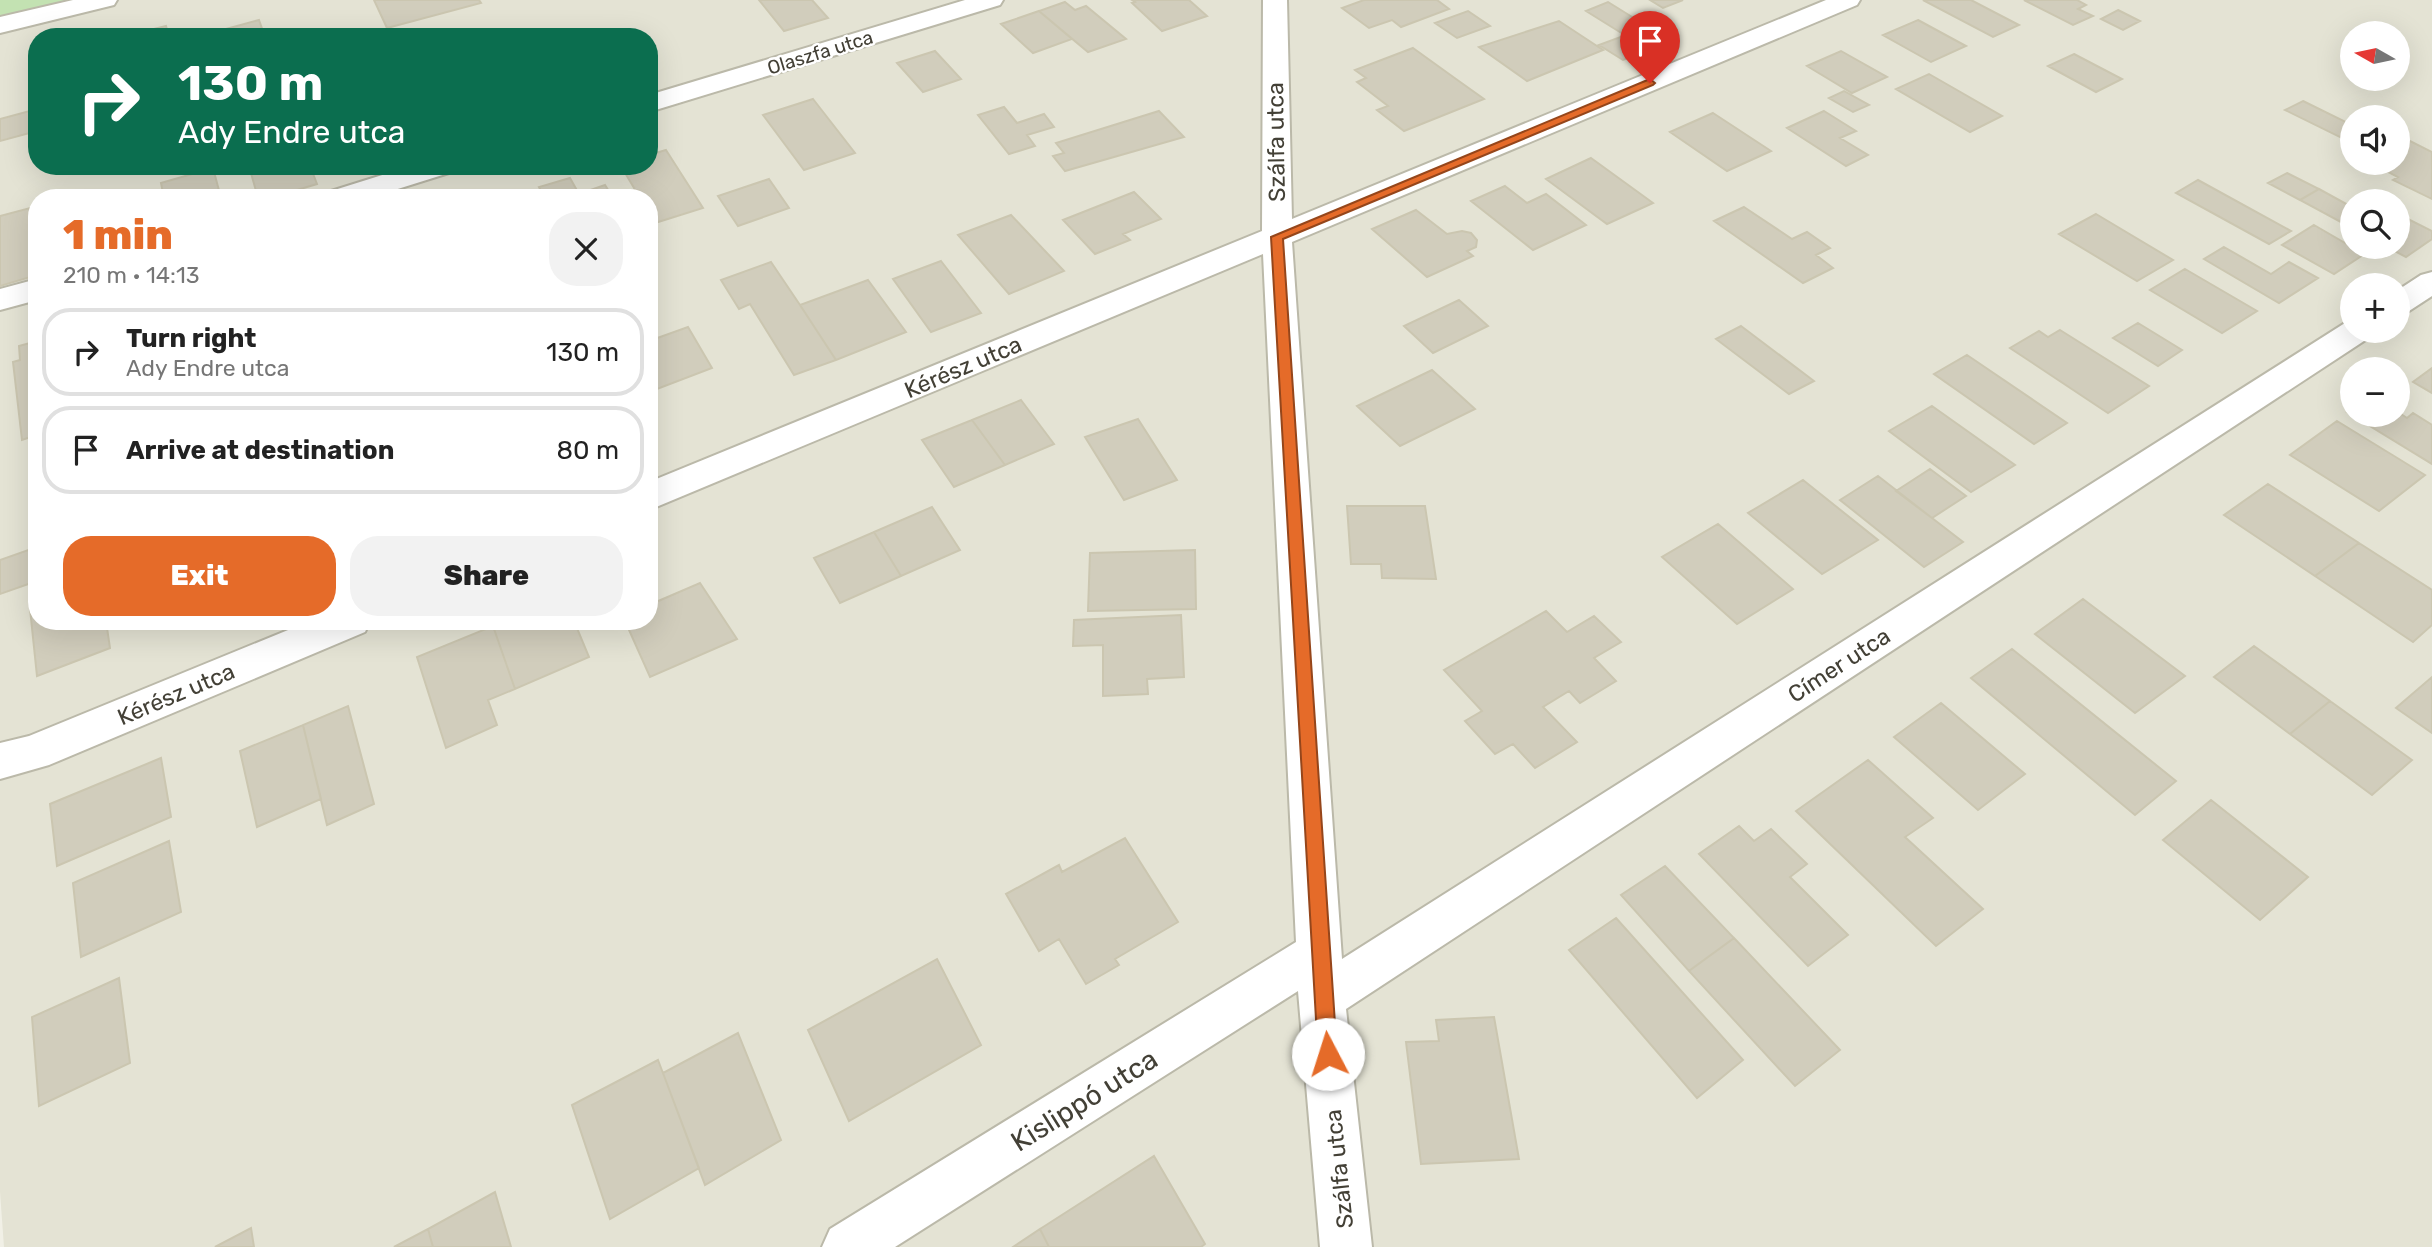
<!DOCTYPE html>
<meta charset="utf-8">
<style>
body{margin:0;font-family:Rubik,sans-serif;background:#f2f2f2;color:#222;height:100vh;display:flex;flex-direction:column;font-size:26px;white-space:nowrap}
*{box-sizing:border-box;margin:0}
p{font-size:23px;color:#767676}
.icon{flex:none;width:38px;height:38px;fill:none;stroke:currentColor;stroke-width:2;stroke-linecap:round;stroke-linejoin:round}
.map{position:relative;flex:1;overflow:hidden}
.sheet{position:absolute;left:28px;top:189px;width:630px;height:441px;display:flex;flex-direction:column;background:#fff;border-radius:28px;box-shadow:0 7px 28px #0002}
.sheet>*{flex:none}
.guide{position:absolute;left:28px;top:28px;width:630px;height:147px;border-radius:28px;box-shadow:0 7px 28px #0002;background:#0b6e4f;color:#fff;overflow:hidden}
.needle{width:46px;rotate:279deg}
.buttons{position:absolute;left:2340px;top:21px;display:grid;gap:14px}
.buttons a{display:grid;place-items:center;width:70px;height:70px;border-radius:50%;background:#fff;box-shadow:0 7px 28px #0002;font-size:35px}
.pin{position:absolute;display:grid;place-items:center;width:60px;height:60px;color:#fff;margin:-72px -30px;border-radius:50% 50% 50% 0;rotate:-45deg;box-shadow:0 0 7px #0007}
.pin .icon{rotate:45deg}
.me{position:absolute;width:77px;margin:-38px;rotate:355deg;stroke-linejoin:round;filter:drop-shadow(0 0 5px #0008)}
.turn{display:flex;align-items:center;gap:24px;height:147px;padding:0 35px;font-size:32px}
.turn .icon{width:91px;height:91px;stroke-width:2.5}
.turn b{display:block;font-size:49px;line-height:60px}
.round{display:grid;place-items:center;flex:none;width:74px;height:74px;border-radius:28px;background:#f2f2f2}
.headline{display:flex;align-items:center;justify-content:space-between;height:119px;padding:0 35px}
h1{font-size:42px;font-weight:800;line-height:52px;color:#e56b29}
.button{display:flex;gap:14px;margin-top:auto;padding:14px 35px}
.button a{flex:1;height:80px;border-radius:28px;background:#e56b29;color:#fff;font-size:28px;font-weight:800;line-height:80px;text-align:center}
.button a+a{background:#f2f2f2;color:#222}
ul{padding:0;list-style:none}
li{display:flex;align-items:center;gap:21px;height:88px;margin:0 14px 10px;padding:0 21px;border:4px solid #e0e0e0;border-radius:28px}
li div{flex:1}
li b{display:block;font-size:26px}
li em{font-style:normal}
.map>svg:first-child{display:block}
</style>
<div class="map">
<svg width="2432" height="1247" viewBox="0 0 2432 1247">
<rect width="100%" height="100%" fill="#f1f0e6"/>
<path fill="#e4e3d4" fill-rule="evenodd" d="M75,0H2432V1247H4L0,1192V19ZM2352,33H2398V79H2352ZM37,37H649V166H37ZM2352,117H2398V163H2352ZM37,198H649V621H37ZM2352,201H2398V247H2352ZM2352,285H2398V331H2352ZM2352,369H2398V415H2352Z"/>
<path fill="#c3e2b2" d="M0,0H75L0,19Z"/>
<path fill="#d1cdbc" stroke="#cbc6b0" stroke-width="2" d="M374,0H479L481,3L387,28Z
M759,0H812L828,18L784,31Z
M1132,0H1189L1207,16L1162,31L1132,3L1135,2Z
M1364,0H1437L1449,9L1401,27L1392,20L1369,28L1342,8Z
M1650,0H1683L1663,8Z
M1923,0H1971L2019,25L1993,37Z
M2024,0H2077L2086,5L2078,9L2093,16L2073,25Z
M1065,2L1075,10L1086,6L1126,39L1088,52L1039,11Z
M1608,2L1653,30L1631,39L1586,11Z
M2118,10L2140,21L2123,30L2101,19Z
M1039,11L1072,39L1033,53L1001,24Z
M1468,11L1490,26L1457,38L1435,23Z
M259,20L265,37L204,35Z
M1918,20L1966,46L1931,62L1883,35Z
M1559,21L1603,50L1527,81L1479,47Z
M166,26L169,37H122Z
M1623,36L1647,51L1623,60L1599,45Z
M1413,48L1456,79L1484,99L1404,131L1377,110L1388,106L1357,82L1366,78L1355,70Z
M935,51L961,79L923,92L897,63Z
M1841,51L1887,77L1852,93L1807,66Z
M2074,54L2122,79L2096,92L2048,66Z
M1929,74L2002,116L1970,132L1896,89Z
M1844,91L1869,105L1853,112L1829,98Z
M813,99L855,153L804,170L763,115Z
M2303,101L2352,125V143L2285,110Z
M1004,107L1017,123L1044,114L1054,127L1027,135L1035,146L1009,154L978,115Z
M37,109V131L0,141V119Z
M1159,111L1184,137L1065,171L1053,156L1064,153L1056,143Z
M1824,111L1856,131L1840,138L1868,155L1846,166L1787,128Z
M1713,113L1771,151L1727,171L1670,132Z
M2398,135L2432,152V199L2393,180L2398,177L2386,171L2395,165L2391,163H2398Z
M666,150L703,208L655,223L649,214V198H640L621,166H649V155Z
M1591,158L1653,203L1607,224L1546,179Z
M249,166H310L317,184L270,198H258Z
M213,168L221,198H164L161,183Z
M2287,173L2319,189L2300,200L2268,183Z
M570,178L579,194L605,185L613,198H545L539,187Z
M769,179L789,208L738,226L718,196Z
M2198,180L2291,231L2269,244L2176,193Z
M1505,186L1527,203L1546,194L1586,225L1533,250L1471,201Z
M2319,189L2352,207V228L2300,200Z
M1134,192L1161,219L1123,234L1130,240L1095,254L1063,220Z
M34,207L37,275L0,286V216Z
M1744,207L1792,239L1807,232L1830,248L1816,255L1833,268L1803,283L1714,221Z
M1416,210L1447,234L1462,231L1471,233L1477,240L1476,247L1467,251L1473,256L1427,277L1372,229Z
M2096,214L2173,260L2137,281L2059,234Z
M2398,214L2432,231V239L2406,257L2387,247H2398Z
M1011,215L1064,271L1009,294L958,235Z
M2314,225L2352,247L2366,253L2334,274L2282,245Z
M2224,247L2271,274L2289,262L2318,278L2279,303L2204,259Z
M941,261L981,313L931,332L893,279Z
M771,262L800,305L836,360L794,375L750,304L739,309L721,280Z
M2185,269L2257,311L2222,333L2150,290Z
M868,280L906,332L836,360L800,305Z
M1459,300L1488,326L1433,353L1404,326Z
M2138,323L2182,350L2158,366L2113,338Z
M1741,326L1814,381L1789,394L1716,339Z
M688,327L712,368L649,392V341Z
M2060,330L2149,386L2108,413L2010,348L2039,331L2048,337Z
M37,341V435L22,440L13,362L20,360L19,346Z
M1967,355L2067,423L2034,444L1934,374Z
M2432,368V393L2413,382Z
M1432,370L1475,409L1400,446L1357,406Z
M1021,400L1054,444L1005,465L972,420Z
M1932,406L2015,465L1971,492L1889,431Z
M2352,409V415H2398V412L2407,418L2413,413L2432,425V464L2347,412Z
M1138,419L1177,480L1124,500L1085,437Z
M972,420L1005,465L954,487L922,440Z
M2337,421L2425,475L2379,511L2290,455Z
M1930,469L1966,496L1932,518L1896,491Z
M1878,476L1932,518L1963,542L1924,567L1840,500Z
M1803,480L1878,540L1822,574L1748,513Z
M2268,484L2359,543L2315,576L2224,515Z
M1347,506H1425L1436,579L1382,578L1381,564H1351Z
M932,507L960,550L901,576L874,532Z
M1718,524L1793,589L1737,624L1662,557Z
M874,532L901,576L840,603L814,558Z
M2359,543L2432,590V625L2413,642L2315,576Z
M31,549L34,582L0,594V560Z
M1195,550L1196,609L1088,611L1090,553Z
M700,583L737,639L650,677L625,621H649V605Z
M37,596V621H106L110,648L37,676L29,599Z
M2083,599L2185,676L2135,713L2035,634Z
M1546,611L1567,632L1594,616L1621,642L1594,658L1616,681L1580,703L1569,691L1543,707L1577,742L1535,768L1513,744L1495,754L1465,721L1482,711L1444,670Z
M1181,615L1184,677L1147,679L1148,694L1103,696V645L1073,646L1074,620Z
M505,621H574L589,657L515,689L493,626Z
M493,626L515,689L488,700L497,725L446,748L417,657Z
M2254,646L2330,701L2290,734L2214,677Z
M2012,649L2176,781L2135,815L1971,678Z
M2432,677V733L2396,708Z
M2330,701L2412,760L2372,795L2290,734Z
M1941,703L2025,774L1978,810L1894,737Z
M348,706L374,804L327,825L303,725Z
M303,725L321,799L257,827L240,751Z
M161,758L171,817L57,866L50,804Z
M1868,760L1933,818L1905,837L1983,909L1936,946L1796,811Z
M2211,800L2308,877L2260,920L2163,840Z
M1739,826L1754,841L1771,829L1807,864L1790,877L1848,935L1808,966L1699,854Z
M1125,838L1178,922L1115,959L1119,965L1086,984L1059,939L1039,951L1006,894L1059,865L1062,872Z
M169,841L181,912L81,957L73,883Z
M1665,866L1734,938L1689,971L1621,895Z
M1616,918L1743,1060L1697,1098L1569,950Z
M1734,938L1840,1050L1795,1086L1689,971Z
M937,959L981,1045L849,1121L808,1030Z
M119,978L130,1063L39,1106L32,1017Z
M1494,1017L1519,1159L1421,1164L1406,1042L1439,1041L1436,1020Z
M738,1033L781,1140L705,1185L663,1073Z
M658,1060L699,1168L610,1219L572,1105Z
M1154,1156L1205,1244L1201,1247H1049L1040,1229Z
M495,1192L511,1247H433L428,1229Z
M251,1228L254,1247H215Z
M428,1229L433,1247H394Z
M1040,1229L1049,1247H1013Z"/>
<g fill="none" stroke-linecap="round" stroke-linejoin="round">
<g stroke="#bbb9a9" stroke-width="4">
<path id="minor" d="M73,0H117L114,5L0,33V17Z
M965,0H1003L1000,5L649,112V95Z
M1263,0H1287L1292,219L1826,0H1860L1857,5L1292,242L1342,959L2345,323L2352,321V331H2372L2367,339L1346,1009L1372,1247H1320L1298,991L895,1247H822L830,1229L1296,942L1263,254L649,510V482L1262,231Z
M411,166H456L452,172L369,198H324L328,192Z
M2432,272V296L2409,311L2398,314V290L2421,275Z
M37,279V300L0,310V289Z
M310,621H370L365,632L49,765L0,779V743L29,736Z"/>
</g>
<use href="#minor" fill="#fff" fill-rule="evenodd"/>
</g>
<path fill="#e56b29" stroke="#95461b" stroke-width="2" d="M1650,79L1655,83L1653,85L1283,239L1337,1054L1335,1061L1328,1063L1321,1061L1318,1054L1271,237Z"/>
<g text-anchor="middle" stroke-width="5" stroke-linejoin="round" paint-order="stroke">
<g font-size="19" fill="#434036" stroke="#fff">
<text transform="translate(820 52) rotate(-17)" y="7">Olaszfa utca</text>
</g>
<g font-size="23" fill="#434036" stroke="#fff">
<text transform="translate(1276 142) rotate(-91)" y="8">Szálfa utca</text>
<text transform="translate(963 367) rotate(-23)" y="8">Kérész utca</text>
<text transform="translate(1839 665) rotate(-33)" y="8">Címer utca</text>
<text transform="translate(176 694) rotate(-23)" y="8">Kérész utca</text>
<text transform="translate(1339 1169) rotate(-96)" y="8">Szálfa utca</text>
</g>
<g font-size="28" fill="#434036" stroke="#fff">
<text transform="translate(1084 1100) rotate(-32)" y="10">Kislippó utca</text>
</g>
</g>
</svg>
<div class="buttons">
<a><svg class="needle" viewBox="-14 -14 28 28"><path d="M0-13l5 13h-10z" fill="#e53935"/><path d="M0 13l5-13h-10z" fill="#767676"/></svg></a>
<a><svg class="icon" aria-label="sound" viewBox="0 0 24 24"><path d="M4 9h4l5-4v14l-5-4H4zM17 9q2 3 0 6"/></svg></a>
<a><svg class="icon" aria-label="search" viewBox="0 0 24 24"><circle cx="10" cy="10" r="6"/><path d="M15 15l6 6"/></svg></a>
<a>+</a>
<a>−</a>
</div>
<div class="pin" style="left:1650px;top:83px;background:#d93025"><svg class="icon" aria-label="arrive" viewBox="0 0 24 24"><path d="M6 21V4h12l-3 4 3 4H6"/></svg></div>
<svg class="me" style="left:1328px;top:1054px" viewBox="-20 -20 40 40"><circle r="19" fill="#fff"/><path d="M0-13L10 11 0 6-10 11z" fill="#e56b29"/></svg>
<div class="guide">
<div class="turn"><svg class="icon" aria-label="right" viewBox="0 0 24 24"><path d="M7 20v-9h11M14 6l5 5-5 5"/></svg><div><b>130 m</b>Ady Endre utca</div></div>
</div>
<section class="sheet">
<div class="headline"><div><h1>1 min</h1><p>210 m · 14:13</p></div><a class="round"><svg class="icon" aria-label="close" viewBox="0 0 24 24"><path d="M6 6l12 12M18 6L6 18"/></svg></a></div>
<ul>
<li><svg class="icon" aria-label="right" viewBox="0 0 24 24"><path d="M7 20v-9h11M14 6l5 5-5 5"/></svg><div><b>Turn right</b><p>Ady Endre utca</p></div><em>130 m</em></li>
<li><svg class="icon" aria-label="arrive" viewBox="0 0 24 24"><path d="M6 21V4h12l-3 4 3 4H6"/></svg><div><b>Arrive at destination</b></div><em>80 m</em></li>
</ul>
<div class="button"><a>Exit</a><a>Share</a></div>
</section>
</div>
